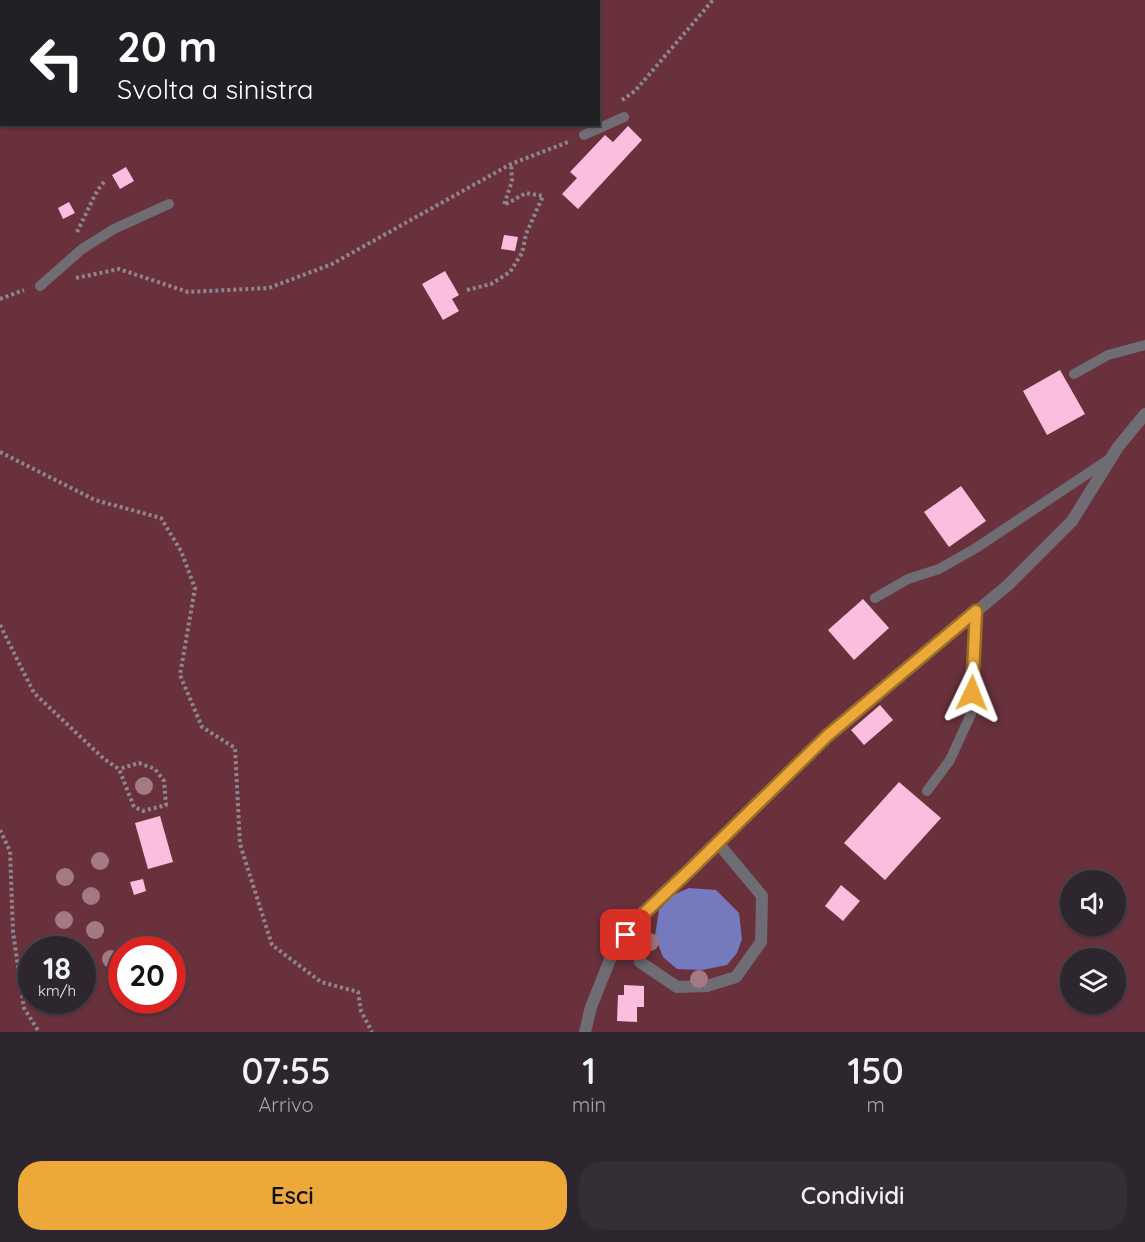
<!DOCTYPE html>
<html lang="it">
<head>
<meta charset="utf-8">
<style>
	:root { --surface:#2e262e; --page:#362e36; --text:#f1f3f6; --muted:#a7a5aa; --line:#49434a; --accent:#eca93a }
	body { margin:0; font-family:Quicksand,sans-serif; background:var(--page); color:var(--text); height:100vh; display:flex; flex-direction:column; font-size:22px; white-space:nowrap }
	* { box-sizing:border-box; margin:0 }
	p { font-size:20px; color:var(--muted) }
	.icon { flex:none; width:33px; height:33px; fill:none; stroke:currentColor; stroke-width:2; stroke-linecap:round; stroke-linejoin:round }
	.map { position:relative; height:1032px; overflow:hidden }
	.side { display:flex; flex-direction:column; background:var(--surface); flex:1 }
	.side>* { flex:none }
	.top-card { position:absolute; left:0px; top:0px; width:600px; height:126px; box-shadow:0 2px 4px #0004,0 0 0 2px var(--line); background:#202124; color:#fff; overflow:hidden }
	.controls { position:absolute; left:1060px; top:870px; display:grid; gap:12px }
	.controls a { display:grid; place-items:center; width:66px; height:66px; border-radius:50%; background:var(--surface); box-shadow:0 2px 4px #0004,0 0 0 2px var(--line); font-size:30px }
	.speed { position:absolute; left:18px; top:936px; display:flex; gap:12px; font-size:30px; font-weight:700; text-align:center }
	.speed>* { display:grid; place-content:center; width:78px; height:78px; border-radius:50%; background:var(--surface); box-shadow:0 2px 4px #0004,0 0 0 2px var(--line); line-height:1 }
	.speed small { font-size:15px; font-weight:400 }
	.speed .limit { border:9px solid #d22; background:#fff; color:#111 }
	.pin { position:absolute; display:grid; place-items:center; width:51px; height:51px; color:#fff; margin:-26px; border-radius:12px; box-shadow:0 3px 9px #0006 }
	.me { position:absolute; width:66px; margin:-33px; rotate:2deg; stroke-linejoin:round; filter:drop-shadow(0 0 4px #0008) }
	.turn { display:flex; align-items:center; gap:21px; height:126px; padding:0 18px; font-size:27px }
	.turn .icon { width:78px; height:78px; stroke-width:2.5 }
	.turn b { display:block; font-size:42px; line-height:51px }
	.eta { display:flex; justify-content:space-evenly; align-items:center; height:102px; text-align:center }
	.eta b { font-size:36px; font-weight:600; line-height:42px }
	.primary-button { display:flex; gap:12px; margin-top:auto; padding:12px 18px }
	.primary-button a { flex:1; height:69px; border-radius:24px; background:var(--accent); color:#111; font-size:24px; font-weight:600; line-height:69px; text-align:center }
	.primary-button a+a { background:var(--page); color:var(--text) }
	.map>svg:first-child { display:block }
	.green { fill:#69313c; fill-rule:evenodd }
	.water { fill:#757abe }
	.building { fill:#fcbede }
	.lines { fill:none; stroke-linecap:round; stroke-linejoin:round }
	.path { stroke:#8e858e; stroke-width:4; stroke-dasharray:3 3; stroke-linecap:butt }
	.lane { stroke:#6f6d73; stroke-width:10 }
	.street { stroke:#6f6d73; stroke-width:12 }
	.tree { fill:#a37984 }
	.route-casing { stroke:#996e26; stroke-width:15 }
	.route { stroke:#eca93a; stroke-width:10 }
</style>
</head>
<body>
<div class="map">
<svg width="1145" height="1032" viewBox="0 0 1145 1032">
	<rect width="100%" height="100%" fill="#3e333e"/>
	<!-- green -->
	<path class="green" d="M0,0H1145V1032H0ZM2,2H598V124H2ZM1071,880H1116V926H1071ZM32,950H82V1000H32ZM122,950H172V1000H122ZM1071,958H1116V1004H1071Z"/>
	<!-- water -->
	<path class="water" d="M689,888L716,890L739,913L742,939L737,953L727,965L702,970L677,969L663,957L655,936L659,910L673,895Z"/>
	<!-- building -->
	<path class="building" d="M628,126L642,140L578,209L562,194L577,178L570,172L605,135L613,142Z
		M126,167L134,181L120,189L112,175Z
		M69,202L75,213L63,219L58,208Z
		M504,235L518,237L515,251L501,249Z
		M445,271L459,295L452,299L459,311L443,320L422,284Z
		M1060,370L1085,414L1047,435L1023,391Z
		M961,486L986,521L949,547L924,512Z
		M863,599L889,628L854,660L828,630Z
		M880,705L893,720L864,745L851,730Z
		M899,782L941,818L885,880L844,843Z
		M160,816L173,862L148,869L135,823Z
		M143,879L146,891L134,895L130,882Z
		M841,885L860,901L843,921L825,906Z
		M624,985L644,986V1007H637V1022L617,1021L618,995H624Z"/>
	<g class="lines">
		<!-- path -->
		<path class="path" d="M622,100L635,91L713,0
			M77,232L97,191L104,182
			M76,278L119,269L188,292L269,288L332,264L511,164L568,142
			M467,290L491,284L510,272L522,253L526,234L543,196L526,193L504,205L512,181L511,164
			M0,299L24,290
			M0,452L95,500L161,518L181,551L195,588L180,675L202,727L235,748L240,844L272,945L321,982L358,992L361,1011L372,1032
			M0,625L34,693L104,759L119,769L134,807L143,811L166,805L164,781L155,769L139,763L119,769
			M0,830L10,851L13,932L24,1008L39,1032"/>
		<!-- lane -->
		<path class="lane" d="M584,135L624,117
			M40,286L82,249L114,229L169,204
			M1074,374L1108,355L1145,345
			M875,598L908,579L939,569L976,548L1111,458
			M927,791L950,760L971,714L976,611"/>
		<!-- street -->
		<path class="street" d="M718,843L762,896L761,942L736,977L707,986L677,987L640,962L639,918L691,869L827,736L1008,585L1072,521L1118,447L1145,414
			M585,1032L591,1007L613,952L639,918"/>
	</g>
	<!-- trees -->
	<g class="tree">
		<circle cx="144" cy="786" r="9"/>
		<circle cx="100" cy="861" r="9"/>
		<circle cx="65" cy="877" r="9"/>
		<circle cx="91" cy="896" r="9"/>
		<circle cx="64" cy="920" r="9"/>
		<circle cx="95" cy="930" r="9"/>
		<circle cx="650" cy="942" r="9"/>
		<circle cx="111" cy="959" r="9"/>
		<circle cx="699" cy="979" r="9"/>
	</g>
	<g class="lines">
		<defs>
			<path id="route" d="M626,935L639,918L691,869L827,736L976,611L972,693"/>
		</defs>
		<!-- route casing -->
		<use href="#route" class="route-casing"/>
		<!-- route -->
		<use href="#route" class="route"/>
	</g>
</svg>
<div class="controls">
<a><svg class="icon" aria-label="sound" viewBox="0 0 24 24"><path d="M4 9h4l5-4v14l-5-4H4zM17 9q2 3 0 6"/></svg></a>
<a><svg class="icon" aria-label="layers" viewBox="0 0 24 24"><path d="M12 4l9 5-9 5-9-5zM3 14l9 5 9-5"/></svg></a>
</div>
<div class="speed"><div>18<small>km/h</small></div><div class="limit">20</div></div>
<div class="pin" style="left:626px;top:935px;background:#d93025"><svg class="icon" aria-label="arrive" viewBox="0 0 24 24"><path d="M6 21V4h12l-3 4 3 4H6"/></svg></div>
<svg class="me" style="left:972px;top:693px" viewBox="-20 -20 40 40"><path d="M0-17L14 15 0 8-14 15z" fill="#eca93a" stroke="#fff" stroke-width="4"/></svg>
<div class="top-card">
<div class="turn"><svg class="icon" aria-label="left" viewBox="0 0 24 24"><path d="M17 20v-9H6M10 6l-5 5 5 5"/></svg><div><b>20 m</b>Svolta a sinistra</div></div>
</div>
</div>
<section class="side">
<div class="eta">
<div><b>07:55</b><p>Arrivo</p></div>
<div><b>1</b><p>min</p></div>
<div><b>150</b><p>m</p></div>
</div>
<div class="primary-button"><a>Esci</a><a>Condividi</a></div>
</section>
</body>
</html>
